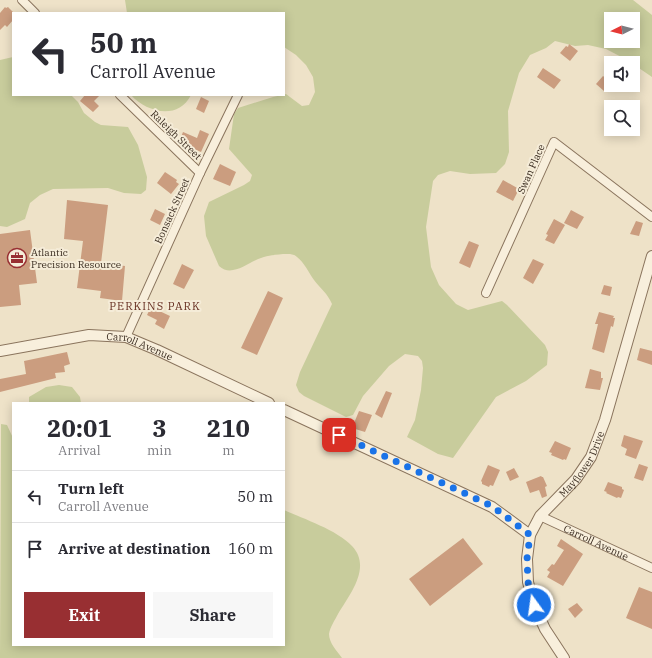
<!DOCTYPE html>
<html lang="en">
<head>
<meta charset="utf-8">
<style>
	:root { --surface:#fff; --page:#f7f7f7; --text:#2b2b33; --muted:#7c7c81; --line:#e1e1e2; --accent:#982f32 }
	body { margin:0; font-family:"IBM Plex Serif",serif; background:var(--page); color:var(--text); height:100vh; display:flex; flex-direction:column; font-size:15px; white-space:nowrap }
	* { box-sizing:border-box; margin:0 }
	p { font-size:13px; color:var(--muted) }
	.icon { flex:none; width:22px; height:22px; fill:none; stroke:currentColor; stroke-width:2; stroke-linecap:round; stroke-linejoin:round }
	.map { position:relative; flex:1; overflow:hidden }
	.panel { position:absolute; left:12px; top:402px; width:273px; height:244px; display:flex; flex-direction:column; background:var(--surface); border-radius:0px; box-shadow:0 2px 10px #0003 }
	.panel>* { flex:none }
	.guide { position:absolute; left:12px; top:12px; width:273px; height:84px; border-radius:0px; box-shadow:0 2px 10px #0003; background:#fff; color:var(--text); overflow:hidden }
	.needle { width:26px; rotate:264deg }
	.controls { position:absolute; left:604px; top:12px; display:grid; gap:8px }
	.controls a { display:grid; place-items:center; width:36px; height:36px; border-radius:0px; background:var(--surface); box-shadow:0 2px 10px #0003; font-size:20px }
	.pin { position:absolute; display:grid; place-items:center; width:34px; height:34px; color:#fff; margin:-17px; border-radius:8px; box-shadow:0 2px 6px #0006 }
	.me { position:absolute; width:44px; margin:-22px; rotate:346deg; stroke-linejoin:round; filter:drop-shadow(0 0 3px #0008) }
	.turn { display:flex; align-items:center; gap:14px; height:84px; padding:0 12px; font-size:18px }
	.turn .icon { width:52px; height:52px; stroke-width:2.5 }
	.turn b { display:block; font-size:28px; line-height:34px }
	.eta { display:flex; justify-content:space-evenly; align-items:center; height:68px; text-align:center }
	.eta b { font-size:24px; font-weight:700; line-height:28px }
	.primary-button { display:flex; gap:8px; margin-top:auto; padding:8px 12px }
	.primary-button a { flex:1; height:46px; border-radius:0px; background:var(--accent); color:#fff; font-size:16px; font-weight:700; line-height:46px; text-align:center }
	.primary-button a+a { background:var(--page); color:var(--text) }
	ul { padding:0; list-style:none }
	li { display:flex; align-items:center; gap:12px; height:52px; padding:0 12px; border-top:1px solid var(--line) }
	li div { flex:1 }
	li b { display:block; font-size:15px }
	li em { font-style:normal }
	.map>svg:first-child { display:block }
	.green { fill:#c8cc9c; fill-rule:evenodd }
	.building { fill:#cb9d7f }
	.lines { fill:none; stroke-linecap:round; stroke-linejoin:round }
	.minor-casing { stroke:#8a745d; stroke-width:10 }
	.tertiary-casing { stroke:#8a745d; stroke-width:12 }
	.minor { stroke:#f8efdc; stroke-width:8 }
	.tertiary { stroke:#f8efdc; stroke-width:10 }
	.route { stroke:#1a73e8; stroke-width:7; stroke-dasharray:0 12.6 }
	.labels { text-anchor:middle; dominant-baseline:central; stroke-width:4; stroke-linejoin:round; paint-order:stroke }
	.street-label { font-size:10px; fill:#3b2d21; stroke:#f5ecd8 }
	.poi-label { font-size:10px; fill:#3b2d21; stroke:#f5ecd8; text-anchor:start }
	.neighbourhood-label { font-size:11px; letter-spacing:1px; fill:#662e21; stroke:#f5ecd8 }
</style>
</head>
<body>
<div class="map">
<svg width="652" height="658" viewBox="0 0 652 658">
	<rect width="100%" height="100%" fill="#eee2c8"/>
	<!-- green -->
	<path class="green" d="M125,0H633L652,15V77L633,64V63L606,49L588,45L575,46L555,41L546,48L530,55L519,73L508,111L509,152L505,164L496,173L470,174L450,171L438,175L433,181L426,227L431,267L439,285L456,304L468,310L502,301L507,305L545,345L548,352L547,365L526,381L496,397L453,458L438,454L407,437L415,420L421,390L423,368L422,361L418,356L405,354L389,366L363,396L353,415L346,417L304,396L299,392L296,385L300,372L332,304C328,294 320,288 314,280C309,273 304,262 297,257C293,253 288,254 283,254C275,255 269,255 261,258C248,262 232,278 219,266L206,236L204,216L209,202L244,185L250,181L252,175L229,149L234,114L238,108L273,97L286,94L302,106L309,105L315,92L313,77L306,65L296,55L284,47V13H127ZM611,19H633V41H611Z
		M13,57V95H71L78,102L84,113L95,122L101,125L128,127L138,145L147,177L146,190L141,194L124,193L108,188L53,189L40,195L30,203L25,219L7,227L0,226V60Z
		M131,95H191C178,121 146,112 131,95Z
		M59,385L72,387L80,397L81,403H29V397L46,387Z
		M1,424L7,425L13,438V645H284V510C304,519 337,530 352,546C372,567 350,594 338,614C335,620 330,627 329,634C329,643 337,651 342,658H0Z"/>
	<!-- building -->
	<path class="building" d="M5,7L6,8L8,7L13,12V20L7,27L5,25L0,30V13Z
		M569,44L578,51L570,61L560,53L566,46L568,47Z
		M543,68L561,80L554,89L537,77Z
		M603,76L611,82L604,91L596,84Z
		M85,95H100L94,101L99,106L93,112L80,101Z
		M201,97L209,101L204,113L196,109Z
		M200,130L209,134L201,152L179,142L183,132L197,138Z
		M220,164L236,172L230,186L213,179Z
		M165,172L177,180L176,182L179,184L171,194L157,183Z
		M503,180L519,189L513,201L496,192Z
		M67,200L108,205L101,263L125,266L122,301L100,298L101,291L77,288L83,241L64,239Z
		M155,209L165,214L160,225L150,220Z
		M571,210L584,217L577,229L564,223Z
		M554,219L565,225L554,244L545,240L548,235L546,234Z
		M636,221L643,223L639,236L630,234Z
		M30,230L37,283L19,285L21,305L0,307V234Z
		M469,241L479,245L470,268L459,263Z
		M533,259L544,264L533,284L523,278Z
		M182,264L194,270L184,289L173,284Z
		M604,285L612,287L610,296L601,294Z
		M268,291L283,298L257,355L241,348Z
		M151,307L170,316L164,329L155,324L157,320L147,315Z
		M599,312L614,316L613,318H615L613,327L611,326L604,353L592,349L598,324H595Z
		M640,348L652,351V365L637,360Z
		M67,352L70,364L64,366L65,372L55,373L56,378L0,392V379L26,374L24,361Z
		M590,369L601,372V378H603L600,390L585,388Z
		M386,391L392,393L382,418L375,414Z
		M359,411L372,415L365,432L352,428Z
		M624,435L643,441L636,459L625,455L627,449L621,446Z
		M555,441L571,448L566,460L564,459L563,460L551,455L552,453L549,452Z
		M639,464L648,467L643,481L634,478Z
		M488,465L500,470L493,486L490,485L489,487L482,484V482L481,481Z
		M514,468L519,477L510,481L506,472Z
		M541,476L542,477H543L547,486L545,487L547,496L542,498L539,490L530,493L526,482Z
		M608,482L622,487V489L624,490L621,498L618,497L617,498L606,493L607,492L604,491Z
		M463,538L483,564L430,606L409,579Z
		M561,539L583,554L563,586L547,577L550,572L547,570L552,564L554,565L564,550L557,546Z
		M639,587L652,592V629L626,618Z
		M577,603L583,610L575,618L568,609Z"/>
	<g class="lines">
		<defs>
			<g id="minor">
				<path d="M22,0L35,13"/>
				<path d="M120,95L200,173"/>
				<path d="M486,293L554,142L652,217"/>
				<path d="M126,337L200,173L238,95"/>
				<path id="s1" d="M540,516L652,568"/>
			</g>
			<g id="tertiary">
				<path id="s2" d="M0,351L89,335L126,337L157,350L269,403"/>
				<path d="M284,410L492,507L530,535"/>
				<path id="s3" d="M564,658L545,629L534,605L528,582L527,559L530,535L540,516L576,479L591,457L605,420L652,256"/>
			</g>
		</defs>
		<!-- minor casing -->
		<use href="#minor" class="minor-casing"/>
		<!-- tertiary casing -->
		<use href="#tertiary" class="tertiary-casing"/>
		<!-- minor -->
		<use href="#minor" class="minor"/>
		<!-- tertiary -->
		<use href="#tertiary" class="tertiary"/>
	</g>
	<g class="lines">
		<!-- route -->
		<path class="route" d="M339,435L492,506L530,535L527,559L528,582L534,605"/>
	</g>
	<!-- icons -->
	<defs>
		<symbol id="office-ring" viewBox="-11 -11 22 22"><circle r="9.5" fill="#f5ecd8" stroke="#982f32" stroke-width="1.5"/><path d="M-6-3h4V-5.5h4V-3h4V5H-6ZM-1-4.5V-3h2v-1.5ZM-6 0V1H6V0Z" fill="#982f32"/></symbol>
	</defs>
	<g fill-rule="evenodd">
		<use href="#office-ring" x="6" y="247" width="22" height="22"/>
	</g>
	<g class="labels">
		<!-- street labels -->
		<g class="street-label">
			<text transform="translate(176 135) rotate(44)">Raleigh Street</text>
			<text transform="translate(531 169) rotate(-66)">Swan Place</text>
			<text transform="translate(172 211) rotate(-66)">Bonsack Street</text>
			<text stroke="none"><textPath href="#s2" startOffset="143">Carroll Avenue</textPath></text>
			<text stroke="none"><textPath href="#s3" startOffset="221">Mayflower Drive</textPath></text>
			<text stroke="none"><textPath href="#s1" startOffset="62">Carroll Avenue</textPath></text>
		</g>
		<!-- poi labels -->
		<g class="poi-label">
			<text x="31" y="252">Atlantic<tspan x="31" dy="12">Precision Resource</tspan></text>
		</g>
		<!-- neighbourhood labels -->
		<g class="neighbourhood-label">
			<text x="155" y="306">PERKINS PARK</text>
		</g>
	</g>
</svg>
<div class="controls">
<a><svg class="needle" viewBox="-14 -14 28 28"><path d="M0-13l5 13h-10z" fill="#e53935"/><path d="M0 13l5-13h-10z" fill="#7c7c81"/></svg></a>
<a><svg class="icon" aria-label="sound" viewBox="0 0 24 24"><path d="M4 9h4l5-4v14l-5-4H4zM17 9q2 3 0 6"/></svg></a>
<a><svg class="icon" aria-label="search" viewBox="0 0 24 24"><circle cx="10" cy="10" r="6"/><path d="M15 15l6 6"/></svg></a>
</div>
<div class="pin" style="left:339px;top:435px;background:#d93025"><svg class="icon" aria-label="arrive" viewBox="0 0 24 24"><path d="M6 21V4h12l-3 4 3 4H6"/></svg></div>
<svg class="me" style="left:534px;top:605px" viewBox="-20 -20 40 40"><circle r="17" fill="#1a73e8" stroke="#fff" stroke-width="3"/><path d="M0-11L8 9 0 5-8 9z" fill="#fff"/></svg>
<div class="guide">
<div class="turn"><svg class="icon" aria-label="left" viewBox="0 0 24 24"><path d="M17 20v-9H6M10 6l-5 5 5 5"/></svg><div><b>50 m</b>Carroll Avenue</div></div>
</div>
<section class="panel">
<div class="eta">
<div><b>20:01</b><p>Arrival</p></div>
<div><b>3</b><p>min</p></div>
<div><b>210</b><p>m</p></div>
</div>
<ul>
<li><svg class="icon" aria-label="left" viewBox="0 0 24 24"><path d="M17 20v-9H6M10 6l-5 5 5 5"/></svg><div><b>Turn left</b><p>Carroll Avenue</p></div><em>50 m</em></li>
<li><svg class="icon" aria-label="arrive" viewBox="0 0 24 24"><path d="M6 21V4h12l-3 4 3 4H6"/></svg><div><b>Arrive at destination</b></div><em>160 m</em></li>
</ul>
<div class="primary-button"><a>Exit</a><a>Share</a></div>
</section>
</div>
</body>
</html>
